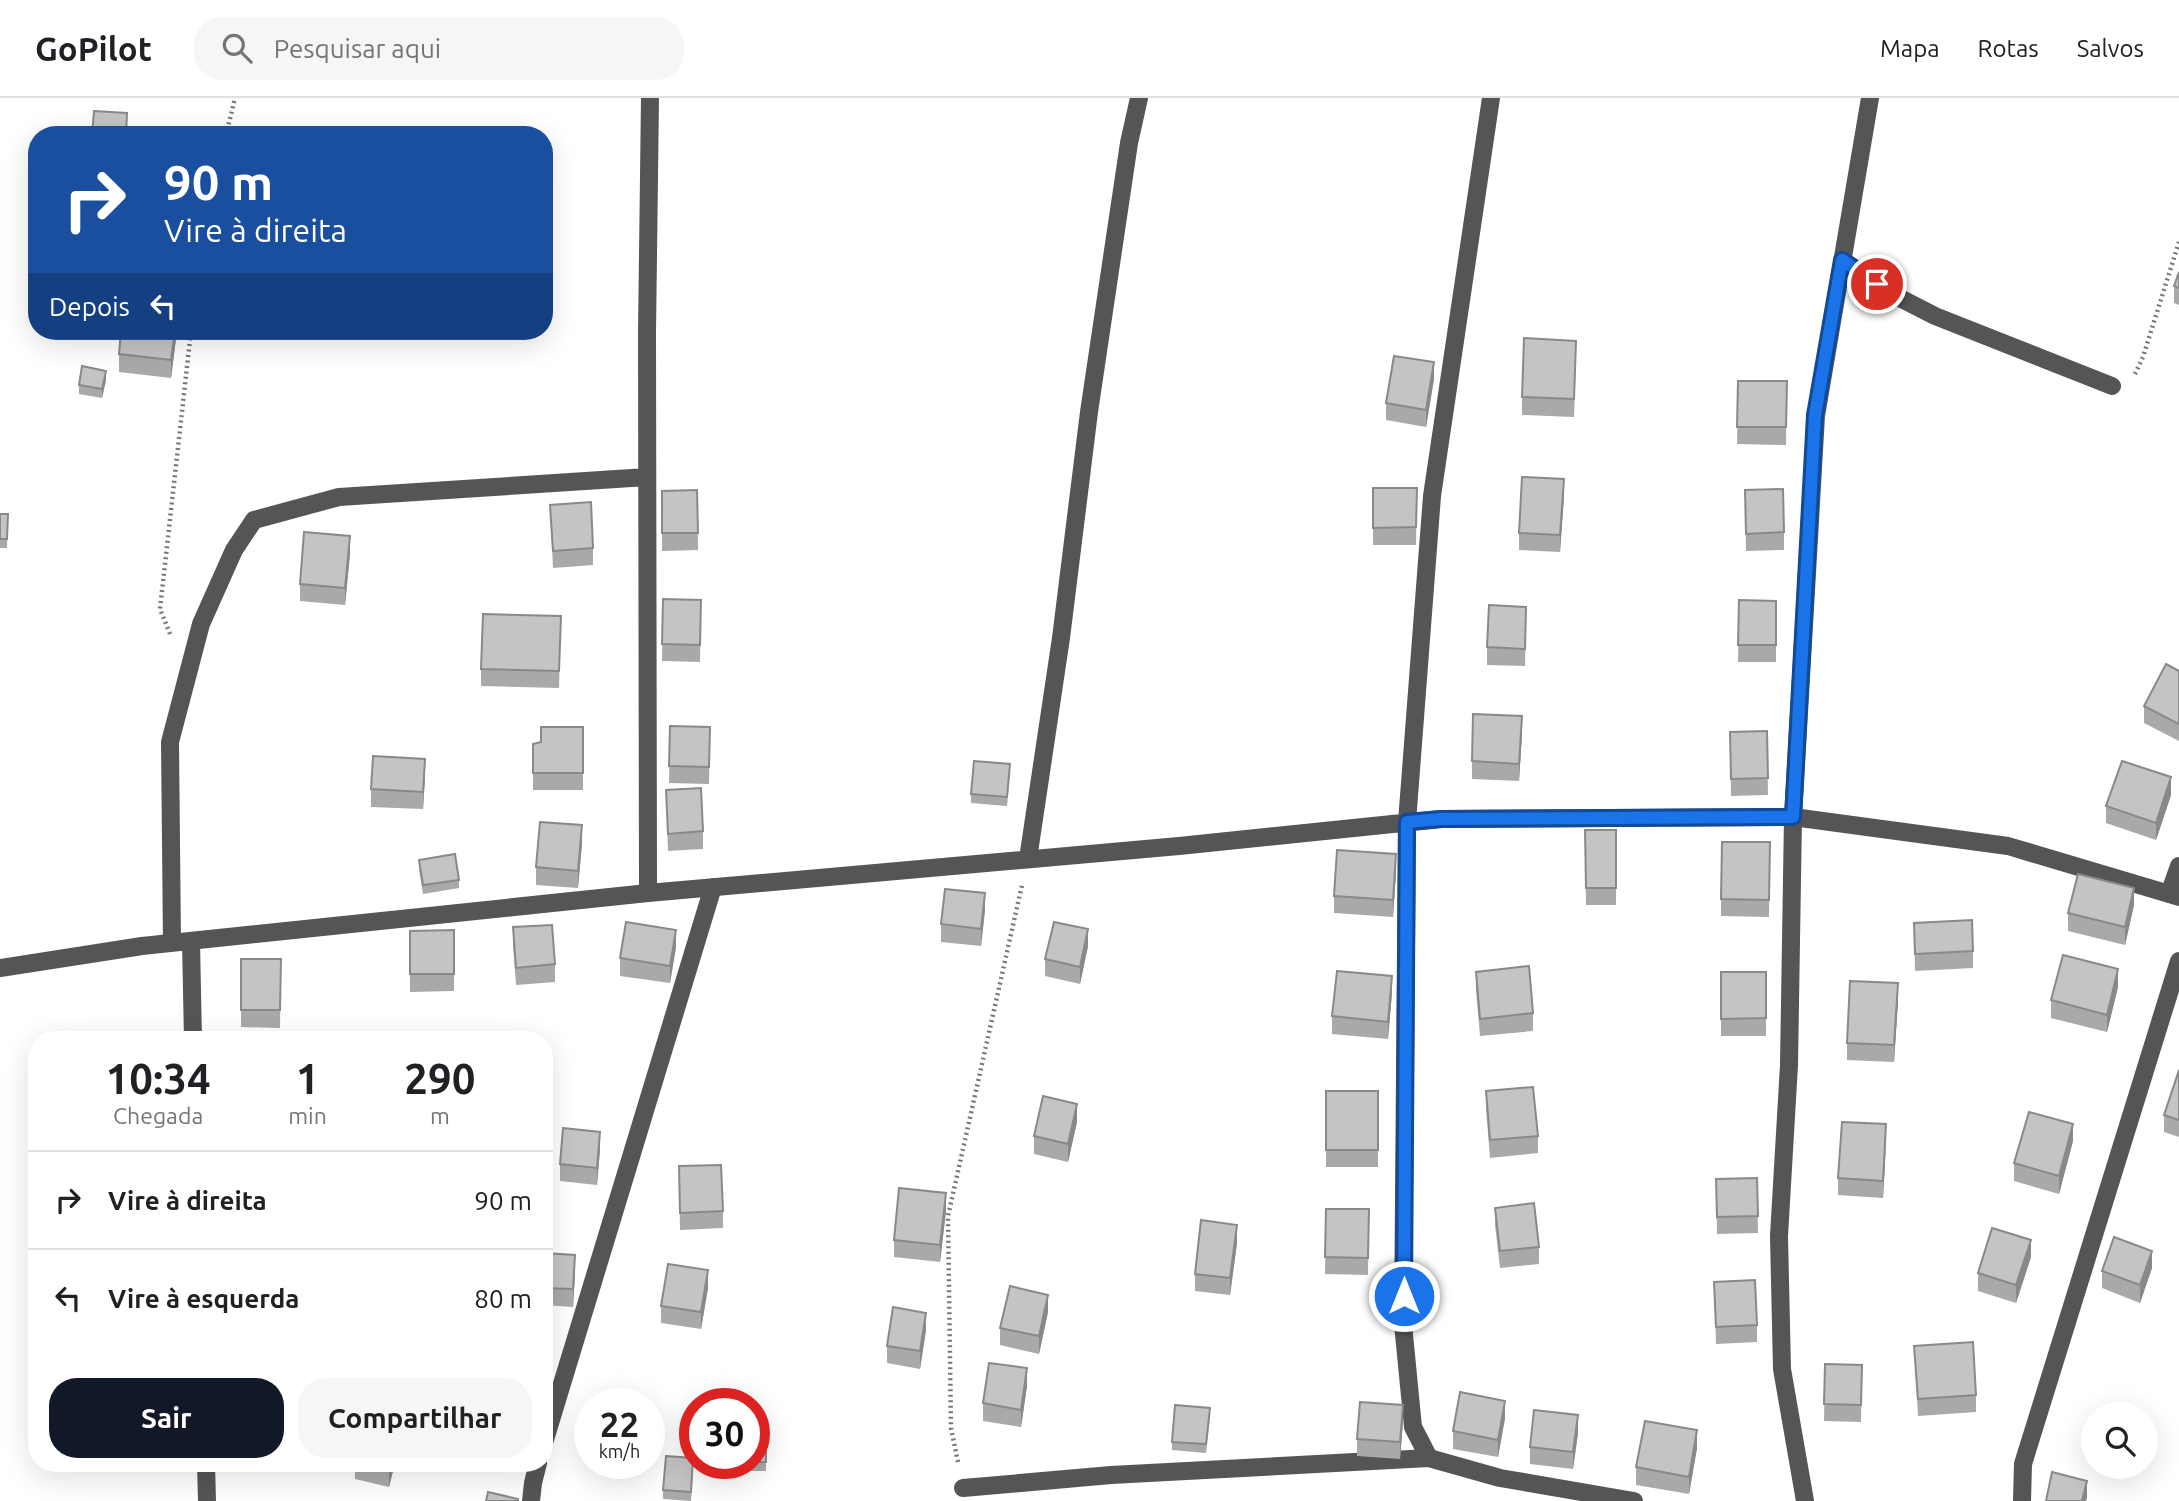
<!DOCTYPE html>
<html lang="pt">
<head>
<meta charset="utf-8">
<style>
	:root { --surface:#fff; --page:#f6f6f6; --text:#202124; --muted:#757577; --line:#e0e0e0; --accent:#111827 }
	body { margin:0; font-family:Ubuntu,sans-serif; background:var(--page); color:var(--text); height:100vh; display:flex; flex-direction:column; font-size:26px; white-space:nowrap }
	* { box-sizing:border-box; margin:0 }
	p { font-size:23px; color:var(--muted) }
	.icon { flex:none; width:38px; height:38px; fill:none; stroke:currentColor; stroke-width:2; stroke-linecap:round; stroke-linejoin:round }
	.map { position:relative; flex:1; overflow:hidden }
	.sheet { position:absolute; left:28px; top:933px; width:525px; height:441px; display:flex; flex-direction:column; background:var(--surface); border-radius:28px; box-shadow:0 7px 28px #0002 }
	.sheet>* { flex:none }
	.guide { position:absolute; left:28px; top:28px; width:525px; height:214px; border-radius:28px; box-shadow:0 7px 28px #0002; background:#1a4fa0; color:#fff; overflow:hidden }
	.fabs { position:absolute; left:2081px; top:1304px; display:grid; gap:14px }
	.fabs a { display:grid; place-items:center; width:77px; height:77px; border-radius:50%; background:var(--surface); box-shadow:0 7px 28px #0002; font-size:35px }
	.speed { position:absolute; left:574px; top:1290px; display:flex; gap:14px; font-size:35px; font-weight:700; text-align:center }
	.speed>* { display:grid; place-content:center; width:91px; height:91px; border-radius:50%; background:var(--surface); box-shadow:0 7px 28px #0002; line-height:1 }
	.speed small { font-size:18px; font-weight:400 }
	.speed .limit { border:10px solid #d22; background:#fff; color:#111 }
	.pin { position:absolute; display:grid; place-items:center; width:60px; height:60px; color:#fff; margin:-30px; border:4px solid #fff; border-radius:50%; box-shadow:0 2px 7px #0007 }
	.me { position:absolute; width:77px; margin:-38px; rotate:0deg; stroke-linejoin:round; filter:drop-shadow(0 0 5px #0008) }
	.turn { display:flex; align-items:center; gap:24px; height:147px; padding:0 21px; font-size:32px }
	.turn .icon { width:91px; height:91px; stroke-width:2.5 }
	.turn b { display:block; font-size:49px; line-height:60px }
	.then { display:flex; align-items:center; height:66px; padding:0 21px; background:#0003; gap:14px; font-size:26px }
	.eta { display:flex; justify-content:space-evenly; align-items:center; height:119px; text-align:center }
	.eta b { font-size:42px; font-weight:700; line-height:49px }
	.button { display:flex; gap:14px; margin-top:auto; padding:14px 21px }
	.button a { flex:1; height:80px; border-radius:28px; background:var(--accent); color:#fff; font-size:28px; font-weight:700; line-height:80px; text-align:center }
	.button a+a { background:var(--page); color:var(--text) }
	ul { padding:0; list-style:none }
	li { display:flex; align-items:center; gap:21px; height:98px; padding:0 21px; border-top:2px solid var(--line) }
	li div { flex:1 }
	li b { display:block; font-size:26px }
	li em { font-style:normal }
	header { display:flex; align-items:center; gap:42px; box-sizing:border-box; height:98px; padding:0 35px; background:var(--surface); border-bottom:2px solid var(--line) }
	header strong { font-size:33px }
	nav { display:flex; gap:38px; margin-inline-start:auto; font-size:24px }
	.search { width:490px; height:63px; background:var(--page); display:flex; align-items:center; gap:18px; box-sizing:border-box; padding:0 24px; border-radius:28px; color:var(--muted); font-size:26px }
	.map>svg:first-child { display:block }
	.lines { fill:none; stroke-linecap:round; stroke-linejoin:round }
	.path { stroke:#777; stroke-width:4.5; stroke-dasharray:2 3.5; stroke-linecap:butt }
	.minor { stroke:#555; stroke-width:18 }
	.wall { fill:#a9a9a9 }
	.shaded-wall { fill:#898989 }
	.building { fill:#c4c4c4; stroke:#898989; stroke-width:2 }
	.route-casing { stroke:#114b97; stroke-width:18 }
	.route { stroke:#1a73e8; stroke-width:12 }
</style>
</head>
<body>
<header>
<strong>GoPilot</strong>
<div class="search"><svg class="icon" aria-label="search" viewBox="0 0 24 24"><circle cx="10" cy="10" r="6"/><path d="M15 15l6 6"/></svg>Pesquisar aqui</div>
<nav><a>Mapa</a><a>Rotas</a><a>Salvos</a></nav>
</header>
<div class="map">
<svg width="2179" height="1403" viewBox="0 0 2179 1403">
	<rect width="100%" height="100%" fill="#fff"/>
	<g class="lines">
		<!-- path -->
		<path class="path" d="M226,37L235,0
			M2135,276L2143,259L2179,144
			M170,536L160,511L191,233
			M958,1364L951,1330L948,1118L1022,787"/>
		<!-- minor -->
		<path class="minor" d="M1491,0L1432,398L1407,724L1403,1226L1413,1329L1429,1360L1500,1380L1634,1403
			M1842,162L1894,197L1935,218L2112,288
			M1028,761L1061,540L1089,314L1129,45L1139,0
			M648,795L647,235L650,0
			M2169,796L2179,768
			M191,843L193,942
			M172,845L170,644L201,526L234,452L254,422L339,399L647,379
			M0,870L142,848L648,795L1179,748L1441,721L1793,719L2008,748L2179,799
			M544,1345L713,789
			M206,1365L207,1403
			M963,1390L1111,1377L1429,1360
			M531,1403L533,1385L538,1365
			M1805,1403L1782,1271L1779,1138L1789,967L1793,719L1816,318L1870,0
			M2022,1403L2023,1366L2179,863"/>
	</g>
	<!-- wall -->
	<path class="wall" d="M2179,174V207L2174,205V188Z
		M177,233L171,280L119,274V256Z
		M1576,260L1574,319L1522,317V299Z
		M1434,281L1426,329L1386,322V305Z
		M106,282L102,300L79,296V287Z
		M1738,283H1787L1786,347L1737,346Z
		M1373,390H1417L1416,447H1373Z
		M697,392L698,452L662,453V393Z
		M1745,392L1784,434V452L1746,453Z
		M1564,398L1560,454L1519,452V435Z
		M550,407L593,450V467L553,470Z
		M0,416H8L7,450H0Z
		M350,456L345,507L300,503V486Z
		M663,501L701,502L700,564L662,563Z
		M1739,502L1776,503V564H1738Z
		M561,518L559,590L481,588V571Z
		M1526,526L1525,568L1487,567V549Z
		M2179,573V643L2144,625V608Z
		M670,628L710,629L709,686L669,685Z
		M583,629V692H533V646Z
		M1767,633L1768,697L1731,698L1730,634Z
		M1522,635L1519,683L1472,681V663Z
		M1010,675L1007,708L971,705V696Z
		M425,678L423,711L371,709V691Z
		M666,692L703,733V751L668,753Z
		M2171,697L2156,742L2106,725V708Z
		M1585,732H1616V807H1586Z
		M1770,744L1769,819L1721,818V801Z
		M582,745L578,790L536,787V769Z
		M419,762L459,782V790L423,796L419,771Z
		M1396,773L1393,819L1334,815V798Z
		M2134,807L2125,847L2068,833V815Z
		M985,812L981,848L941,844V826Z
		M1914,825L1973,853V870L1915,873Z
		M513,829L555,866V884L516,887L513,847Z
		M454,832V893L410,894V833Z
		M1088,848L1080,886L1045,878V861Z
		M676,849L670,885L620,878V860Z
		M241,861H281L280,930L241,929Z
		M1476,874L1533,915V933L1480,938L1476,891Z
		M1721,874H1766V938H1721Z
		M2118,889L2107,934L2051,920V902Z
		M1392,895L1388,941L1332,936V918Z
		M1898,903L1894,964L1847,962V945Z
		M2179,972V1039L2164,1034V1017Z
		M1326,993H1378V1069H1326Z
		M1486,993L1538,1038V1055L1490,1060L1486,1010Z
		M1077,1024L1068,1064L1034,1056V1038Z
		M1886,1043L1883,1100L1838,1097V1080Z
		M2073,1043L2059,1096L2014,1083V1065Z
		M600,1051L597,1087L560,1083V1066Z
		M679,1068L723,1113V1130L680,1132Z
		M1757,1080L1758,1135L1717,1136L1716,1081Z
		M1495,1110L1539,1149V1166L1500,1170L1495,1127Z
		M1326,1111H1369L1368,1177L1325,1176Z
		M946,1113L940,1164L894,1159V1142Z
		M1237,1145L1230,1197L1195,1193V1176Z
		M544,1155L575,1175L573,1209L544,1207Z
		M2031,1159L2016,1205L1978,1193V1175Z
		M2152,1170L2140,1205L2102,1190V1173Z
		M1714,1184L1757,1227V1244L1716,1246Z
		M708,1190L701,1231L661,1225V1208Z
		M1048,1214L1039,1256L1000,1247V1230Z
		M926,1232L920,1271L887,1265V1248Z
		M1914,1248L1976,1297V1314L1918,1318Z
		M1825,1266L1862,1267L1861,1324L1824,1323Z
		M1027,1288L1021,1329L983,1323V1305Z
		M1210,1319L1206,1355L1172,1352V1344Z
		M1505,1320L1498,1359L1453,1351V1333Z
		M1403,1324L1400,1361L1357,1358V1341Z
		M754,1334H766V1373H734V1365H754Z
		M1578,1335L1573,1371L1530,1366V1349Z
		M1697,1350L1689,1396L1636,1387V1369Z
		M355,1365H395L389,1389L355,1381Z
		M693,1369L691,1403L663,1401V1392Z"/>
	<!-- shaded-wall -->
	<path class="shaded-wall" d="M175,233H177L171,280V262Z
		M1434,264V281L1426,329V312Z
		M106,273V282L102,300V291Z
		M1564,381V398L1560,454V437Z
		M350,438V456L345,507V490Z
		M1522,618V635L1519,683V666Z
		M425,661V678L423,711V694Z
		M2171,679V697L2156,742V725Z
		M582,727V745L578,790V773Z
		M1396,756V773L1393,819V802Z
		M2134,790V807L2125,847V829Z
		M985,795V812L981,848V831Z
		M1088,831V848L1080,886V869Z
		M676,832V849L670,885V868Z
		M2118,871V889L2107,934V917Z
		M1392,878V895L1388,941V924Z
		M1898,885V903L1894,964V947Z
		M1077,1006V1024L1068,1064V1046Z
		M1886,1026V1043L1883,1100V1083Z
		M2073,1026V1043L2059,1096V1078Z
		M600,1034V1051L597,1087V1070Z
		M946,1095V1113L940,1164V1147Z
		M1237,1127V1145L1230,1197V1180Z
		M2031,1142V1159L2016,1205V1187Z
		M2152,1153V1170L2140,1205V1187Z
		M575,1157V1175L573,1209V1191Z
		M708,1172V1190L701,1231V1214Z
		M1048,1197V1214L1039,1256V1238Z
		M926,1215V1232L920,1271V1253Z
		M1027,1270V1288L1021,1329V1312Z
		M547,1272V1290L544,1299V1282Z
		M1505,1303V1320L1498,1359V1342Z
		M1403,1307V1324L1400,1361V1344Z
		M1578,1317V1335L1573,1371V1354Z
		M1697,1332V1350L1689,1396V1379Z
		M391,1365H395L389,1389V1371Z
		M2087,1383V1400L2086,1403H2082Z"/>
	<!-- building -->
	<path class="building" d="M94,13L127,15L126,37H92Z
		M2179,174V190L2174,188Z
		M121,233H175L171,262L119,256Z
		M1524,240L1576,243L1574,301L1522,299Z
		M1394,258L1434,264L1426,312L1386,305Z
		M82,268L106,273L102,291L79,287Z
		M1738,283H1787L1786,329H1737Z
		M1522,379L1564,381L1560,437L1519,435Z
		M1373,390H1417L1416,429L1373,430Z
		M1783,391L1784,434L1746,436L1745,392Z
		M697,392L698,435H662V393Z
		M591,404L593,450L553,453L550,407Z
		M0,416H8L7,441H0Z
		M304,434L350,438L345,490L300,486Z
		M663,501L701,502L700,547L662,546Z
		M1739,502L1776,503V547H1738Z
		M1489,507L1526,509L1525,551L1487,549Z
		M483,516L561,518L559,573L481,571Z
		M2166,566L2179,573V626L2144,608Z
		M1473,616L1522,618L1519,666L1472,663Z
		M670,628L710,629L709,669L669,668Z
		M541,629H583V675H533V646L541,644Z
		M1767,633L1768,680L1731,681L1730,634Z
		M373,658L425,661L423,694L371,691Z
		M974,663L1010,666L1007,699L971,696Z
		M2122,663L2171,679L2156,725L2106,708Z
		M701,690L703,733L668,736L666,692Z
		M540,724L582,727L578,773L536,769Z
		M1585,732H1616V790H1586Z
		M1722,744H1770L1769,802L1721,801Z
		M1337,752L1396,756L1393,802L1334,798Z
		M455,756L459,782L423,787L419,762Z
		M2078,776L2134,790L2125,829L2068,815Z
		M945,791L985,795L981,831L941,826Z
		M1972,822L1973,853L1915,856L1914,825Z
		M626,824L676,832L670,868L620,860Z
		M1054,824L1088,831L1080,869L1045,861Z
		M552,827L555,866L516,870L513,829Z
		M454,832V876H410V833Z
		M2063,857L2118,871L2107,917L2051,902Z
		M241,861H281L280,912H241Z
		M1529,868L1533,915L1480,921L1476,874Z
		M1337,873L1392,878L1388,924L1332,918Z
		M1721,874H1766V920L1721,921Z
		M1850,883L1898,885L1894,947L1847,945Z
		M2179,972V1022L2164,1017Z
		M1533,989L1538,1038L1490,1042L1486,993Z
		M1326,993H1378V1052H1326Z
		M1043,998L1077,1006L1068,1046L1034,1038Z
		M2029,1014L2073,1026L2059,1078L2014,1065Z
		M1842,1024L1886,1026L1883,1083L1838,1080Z
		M563,1030L600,1034L597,1070L560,1066Z
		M721,1067L723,1113L680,1115L679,1068Z
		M1757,1080L1758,1118L1717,1119L1716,1081Z
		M899,1090L946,1095L940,1147L894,1142Z
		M1534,1105L1539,1149L1500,1153L1495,1110Z
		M1326,1111H1369L1368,1160L1325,1159Z
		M1201,1122L1237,1127L1230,1180L1195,1176Z
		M1992,1130L2031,1142L2016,1187L1978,1175Z
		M2114,1139L2152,1153L2140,1187L2102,1173Z
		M544,1155L575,1157L573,1191L544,1190Z
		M668,1166L708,1172L701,1214L661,1208Z
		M1755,1182L1757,1227L1716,1229L1714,1184Z
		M1010,1188L1048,1197L1039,1238L1000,1230Z
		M893,1209L926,1215L920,1253L887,1248Z
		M1973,1244L1976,1297L1918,1301L1914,1248Z
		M989,1265L1027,1270L1021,1312L983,1305Z
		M1825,1266L1862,1267L1861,1307L1824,1306Z
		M1460,1294L1505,1303L1498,1342L1453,1333Z
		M1360,1304L1403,1307L1400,1344L1357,1341Z
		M1175,1307L1210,1310L1206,1346L1172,1344Z
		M1534,1312L1578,1317L1573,1354L1530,1349Z
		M1645,1323L1697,1332L1689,1379L1636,1369Z
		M754,1334H766V1364H754Z
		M666,1358L693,1360L691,1394L663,1392Z
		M360,1365H391L389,1371Z
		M2052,1374L2087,1383L2082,1403H2046Z
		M488,1394L518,1401V1403H486Z"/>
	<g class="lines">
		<defs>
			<path id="route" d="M1404,1198L1407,724L1441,721L1793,719L1815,317L1842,162L1877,186"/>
		</defs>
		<!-- route casing -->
		<use href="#route" class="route-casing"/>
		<!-- route -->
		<use href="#route" class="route"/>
	</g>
</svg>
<div class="fabs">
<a><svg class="icon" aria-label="search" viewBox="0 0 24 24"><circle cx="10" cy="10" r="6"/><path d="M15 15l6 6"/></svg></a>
</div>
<div class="speed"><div>22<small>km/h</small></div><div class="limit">30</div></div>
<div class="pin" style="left:1877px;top:186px;background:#d93025"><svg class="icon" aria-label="arrive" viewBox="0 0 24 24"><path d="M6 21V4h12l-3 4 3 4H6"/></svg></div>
<svg class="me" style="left:1404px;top:1198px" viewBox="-20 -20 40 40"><circle r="17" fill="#1a73e8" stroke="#fff" stroke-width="3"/><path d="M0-11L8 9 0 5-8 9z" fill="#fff"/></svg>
<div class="guide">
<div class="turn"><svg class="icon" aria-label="right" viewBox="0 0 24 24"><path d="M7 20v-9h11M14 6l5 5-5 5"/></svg><div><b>90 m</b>Vire à direita</div></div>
<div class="then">Depois<svg class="icon" aria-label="left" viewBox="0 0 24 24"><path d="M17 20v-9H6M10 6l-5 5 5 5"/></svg></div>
</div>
<section class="sheet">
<div class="eta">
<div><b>10:34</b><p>Chegada</p></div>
<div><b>1</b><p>min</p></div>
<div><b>290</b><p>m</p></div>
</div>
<ul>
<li><svg class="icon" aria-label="right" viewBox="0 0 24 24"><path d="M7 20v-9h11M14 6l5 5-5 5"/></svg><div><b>Vire à direita</b></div><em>90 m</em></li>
<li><svg class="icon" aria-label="left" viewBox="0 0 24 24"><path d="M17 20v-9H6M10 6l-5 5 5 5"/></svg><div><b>Vire à esquerda</b></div><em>80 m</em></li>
</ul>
<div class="button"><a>Sair</a><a>Compartilhar</a></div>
</section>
</div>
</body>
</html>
